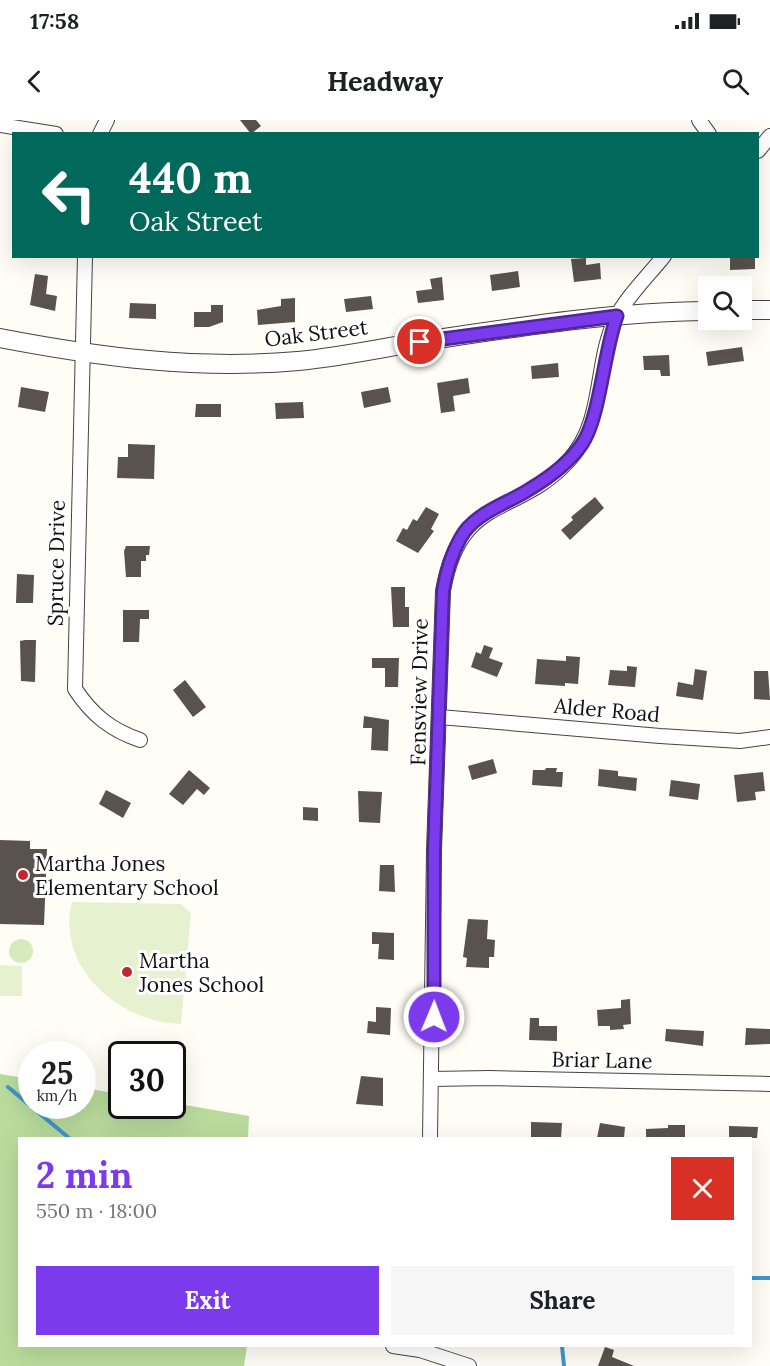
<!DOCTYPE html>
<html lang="en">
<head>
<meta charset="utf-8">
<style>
	:root { --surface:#fff; --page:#f6f6f6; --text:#202124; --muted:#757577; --accent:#7c3aed }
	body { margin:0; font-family:Lora,serif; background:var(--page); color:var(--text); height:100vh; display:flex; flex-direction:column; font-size:22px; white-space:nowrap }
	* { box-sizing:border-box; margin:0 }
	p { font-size:20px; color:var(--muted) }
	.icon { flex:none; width:33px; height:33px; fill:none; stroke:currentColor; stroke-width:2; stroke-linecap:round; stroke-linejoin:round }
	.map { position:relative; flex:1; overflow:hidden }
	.details { position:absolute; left:18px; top:1017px; width:734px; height:210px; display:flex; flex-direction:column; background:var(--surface); border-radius:0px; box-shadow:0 6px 24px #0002 }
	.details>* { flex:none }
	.guide { position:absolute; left:12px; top:12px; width:747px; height:126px; border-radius:0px; box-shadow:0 6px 24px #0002; background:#00695c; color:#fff; overflow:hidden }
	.tools { position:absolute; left:698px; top:156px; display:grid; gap:12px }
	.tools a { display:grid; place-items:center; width:54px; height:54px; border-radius:0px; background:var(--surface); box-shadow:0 6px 24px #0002; font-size:30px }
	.speed { position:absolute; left:18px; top:921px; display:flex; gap:12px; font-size:30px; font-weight:700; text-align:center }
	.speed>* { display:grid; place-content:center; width:78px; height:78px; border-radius:50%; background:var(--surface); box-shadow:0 6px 24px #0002; line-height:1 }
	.speed small { font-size:15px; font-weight:400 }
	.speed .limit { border:3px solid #111; border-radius:9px; background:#fff; color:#111 }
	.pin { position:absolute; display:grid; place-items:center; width:51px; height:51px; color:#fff; margin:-26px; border:3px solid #fff; border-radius:50%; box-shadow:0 2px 6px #0007 }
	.me { position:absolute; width:66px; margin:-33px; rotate:1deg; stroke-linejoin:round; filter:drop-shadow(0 0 4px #0008) }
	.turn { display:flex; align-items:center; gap:21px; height:126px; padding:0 18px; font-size:27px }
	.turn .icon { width:78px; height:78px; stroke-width:2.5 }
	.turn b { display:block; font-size:42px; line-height:51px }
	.round { display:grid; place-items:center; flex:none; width:63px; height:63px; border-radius:0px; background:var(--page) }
	.headline { display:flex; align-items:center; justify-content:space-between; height:102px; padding:0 18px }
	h1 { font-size:36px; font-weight:700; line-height:45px; color:var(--accent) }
	.button { display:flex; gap:12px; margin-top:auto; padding:12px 18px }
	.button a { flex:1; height:69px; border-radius:0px; background:var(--accent); color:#fff; font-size:24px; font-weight:700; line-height:69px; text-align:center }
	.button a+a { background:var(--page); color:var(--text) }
	.status { display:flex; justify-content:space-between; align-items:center; height:42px; padding:0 30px; background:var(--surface); direction:ltr }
	.status svg { height:16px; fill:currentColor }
	header { display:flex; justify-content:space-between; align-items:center; height:78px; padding:0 18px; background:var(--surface); font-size:27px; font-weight:700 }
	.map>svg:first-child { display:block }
	.green { fill:#d5ebbd }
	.forest { fill:#b9dc9c }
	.pitch { fill:#e6f2cf }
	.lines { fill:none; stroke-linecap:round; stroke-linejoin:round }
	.stream { stroke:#3f96cf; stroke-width:4 }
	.building { fill:#5a524d }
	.minor-casing { stroke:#444; stroke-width:16 }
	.tertiary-casing { stroke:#444; stroke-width:20 }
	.minor { stroke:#fff; stroke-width:14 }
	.tertiary { stroke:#fff; stroke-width:18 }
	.route-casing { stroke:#51269a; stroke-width:15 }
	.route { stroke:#7c3aed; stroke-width:10 }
	.poi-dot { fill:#c4262e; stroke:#fff; stroke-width:2 }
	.labels { text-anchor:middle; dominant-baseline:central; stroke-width:6; stroke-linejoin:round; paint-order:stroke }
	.street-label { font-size:21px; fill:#111; stroke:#fff }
	.poi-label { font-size:21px; fill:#111; stroke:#fff; text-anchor:start }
</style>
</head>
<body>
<div class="status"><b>17:58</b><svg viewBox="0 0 49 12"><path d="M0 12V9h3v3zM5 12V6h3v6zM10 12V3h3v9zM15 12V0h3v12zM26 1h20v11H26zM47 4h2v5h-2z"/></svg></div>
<header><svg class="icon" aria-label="back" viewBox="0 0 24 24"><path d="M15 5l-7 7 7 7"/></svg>Headway<svg class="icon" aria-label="search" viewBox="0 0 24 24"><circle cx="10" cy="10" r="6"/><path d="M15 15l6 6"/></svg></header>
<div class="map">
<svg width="770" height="1246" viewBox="0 0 770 1246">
	<rect width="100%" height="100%" fill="#fffdf5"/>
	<!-- green -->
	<path class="green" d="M9 831a12 12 0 1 1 24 0a12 12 0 1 1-24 0Z"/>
	<!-- forest -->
	<path class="forest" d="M0,954L31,959L32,986H82L83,968L121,974L122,986H172L173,983L249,996L248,1018H20V1226H247L244,1246H0Z"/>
	<!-- pitch -->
	<path class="pitch" d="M72,782L181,784L191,793L181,904C121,903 55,848 72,782Z
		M0,845L22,846V876H0Z"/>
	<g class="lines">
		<!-- stream -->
		<path class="stream" d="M8,967L69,1018
			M750,1158H770
			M562,1226L564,1246"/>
	</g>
	<!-- building -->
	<path class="building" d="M240,0H256L261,6L251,14Z
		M730,136H755V149L730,150Z
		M586,138V145L600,143L601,159L574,162L571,139Z
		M518,151L520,167L492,171L490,155Z
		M35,154L48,156L46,174L57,176L55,191L30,185Z
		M442,157L444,180L418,183L416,171L432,169L430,159Z
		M371,176L373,189L346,192L344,179Z
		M295,178V202L258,205L257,190L281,186V179Z
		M130,183L156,184V199L129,198Z
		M211,185H223V202L209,207H194V192H211Z
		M742,227L744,241L708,246L706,232Z
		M669,235L670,256H661L660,250H644L643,236Z
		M558,243L559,257L532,259L531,246Z
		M468,258L470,273L453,276L455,291L441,293L437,263Z
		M21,267L49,272L45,292L18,287Z
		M388,267L391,282L364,288L361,272Z
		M303,282L304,298L276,299L275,283Z
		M196,284H221V297H195Z
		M128,324L155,325L154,359L117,358L118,337H128Z
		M595,377L604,388L570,420L561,410L573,400L571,397Z
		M426,387L439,394L431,409L434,411L418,433L396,421L403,408L407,410L413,399L417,401Z
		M126,426H150L149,435H146V441H141V457H126L124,431Z
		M17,454L34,455L33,483H16Z
		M391,467H405V487H409V507H393Z
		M123,490H149V499H140L139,522H123Z
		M25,520H36L35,562L21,561L20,521Z
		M484,525L493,528L489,538L503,543L497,557L471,547L476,532L481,534Z
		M566,536L580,537L578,564L565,563V566L535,564L537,539L566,541Z
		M372,538H399L398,567H385V548H372Z
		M627,546L637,547L635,567L608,565L610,550L627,551Z
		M695,549L707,551L703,580L676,576L678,562L693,565Z
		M754,551H768L770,580L754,579Z
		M185,560L206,587L193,597L173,570Z
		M364,596L389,600L388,631L371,630L372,608H363Z
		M493,639L497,653L472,660L468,646Z
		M546,648H557L556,652H563L562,667L532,665L533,650H545Z
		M599,649L618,651V656L637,658L636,671L598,666Z
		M189,650L210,668L204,675L197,669L183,685L169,674Z
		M763,652L765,671L755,672L756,680L737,682L734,655Z
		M671,660L700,664L698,680L669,676Z
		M106,670L131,683L123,698L99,684Z
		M358,671L382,672L380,703L359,702Z
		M303,687L318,688V701L303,700Z
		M0,720L30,721V729H47L44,805L0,804Z
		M380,745H394L395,772L379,771Z
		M468,799L488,800L487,819L495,820L494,837H489V848L466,847L467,838L463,837Z
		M372,812L394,813V840L378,839L379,824H372Z
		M630,879L631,904L623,905L624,909L610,910V906H598L597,890L621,888V880Z
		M376,887L391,888L390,915L367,913L368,901L376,902Z
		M530,898H539V906H557V921L529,920Z
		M746,908L770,909V924L745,925Z
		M666,909L704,911L703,926L665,921Z
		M361,956L383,958V986L356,984Z
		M531,1002L562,1003L561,1018H531Z
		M600,1003L625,1007L624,1018H597Z
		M668,1005H685V1018H646V1009L668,1008Z
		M729,1006L758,1007L757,1018H729Z
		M605,1227L614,1230L612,1237L634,1246H598Z"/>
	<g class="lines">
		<defs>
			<path id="minor" d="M699,0L709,14
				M0,5L56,14
				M100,14L107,0
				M758,31L770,16
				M85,136L75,569C92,595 111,610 140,620
				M440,597L660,616L740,621L770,617
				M432,959L489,958L770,964
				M430,1018L434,731L443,471C460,372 518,398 570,339C605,300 594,243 616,198C627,176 649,155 664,136
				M393,1226L420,1230L469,1246"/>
			<path id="tertiary" d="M741,190H770
				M0,218C99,237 197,250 298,241C340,237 382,228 424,221C518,207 612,192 708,191"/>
		</defs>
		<!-- minor casing -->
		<use href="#minor" class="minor-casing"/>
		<!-- tertiary casing -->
		<use href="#tertiary" class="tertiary-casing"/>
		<!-- minor -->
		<use href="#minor" class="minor"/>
		<!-- tertiary -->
		<use href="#tertiary" class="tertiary"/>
	</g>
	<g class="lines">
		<defs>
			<path id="route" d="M420,222L617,196C604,230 600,298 582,324C569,343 550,357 530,369C507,384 473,393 460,419C451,435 446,453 443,471L434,731V897"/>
		</defs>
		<!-- route casing -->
		<use href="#route" class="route-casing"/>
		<!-- route -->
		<use href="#route" class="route"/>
	</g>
	<!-- markers -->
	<g class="poi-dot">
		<circle cx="23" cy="755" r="6"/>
		<circle cx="127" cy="852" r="6"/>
	</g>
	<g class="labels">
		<!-- street labels -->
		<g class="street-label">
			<text transform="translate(316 213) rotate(-7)">Oak Street</text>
			<text transform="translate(56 443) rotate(-89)">Spruce Drive</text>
			<text transform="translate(419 572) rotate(-89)">Fensview Drive</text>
			<text transform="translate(607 590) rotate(5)">Alder Road</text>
			<text transform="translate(602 940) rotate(1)">Briar Lane</text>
		</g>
		<!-- poi labels -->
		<g class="poi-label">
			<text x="35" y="743">Martha Jones<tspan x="35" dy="24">Elementary School</tspan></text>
			<text x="139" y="840">Martha<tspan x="139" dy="24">Jones School</tspan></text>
		</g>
	</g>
</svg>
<div class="tools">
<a><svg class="icon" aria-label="search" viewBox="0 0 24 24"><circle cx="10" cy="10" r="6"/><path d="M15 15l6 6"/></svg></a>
</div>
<div class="speed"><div>25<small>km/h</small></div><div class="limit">30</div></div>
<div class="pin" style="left:420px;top:222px;background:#d93025"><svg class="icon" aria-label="arrive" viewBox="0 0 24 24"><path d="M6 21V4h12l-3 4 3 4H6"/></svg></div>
<svg class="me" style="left:434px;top:897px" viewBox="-20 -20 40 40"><circle r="17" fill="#7c3aed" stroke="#fff" stroke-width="3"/><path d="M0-11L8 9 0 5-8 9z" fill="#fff"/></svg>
<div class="guide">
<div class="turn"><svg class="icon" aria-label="left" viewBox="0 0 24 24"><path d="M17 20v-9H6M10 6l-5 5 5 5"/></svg><div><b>440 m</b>Oak Street</div></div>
</div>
<section class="details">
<div class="headline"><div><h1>2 min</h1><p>550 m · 18:00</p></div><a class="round" style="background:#d93025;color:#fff"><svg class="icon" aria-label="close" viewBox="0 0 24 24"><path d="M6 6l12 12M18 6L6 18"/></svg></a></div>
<div class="button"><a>Exit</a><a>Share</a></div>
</section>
</div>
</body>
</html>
